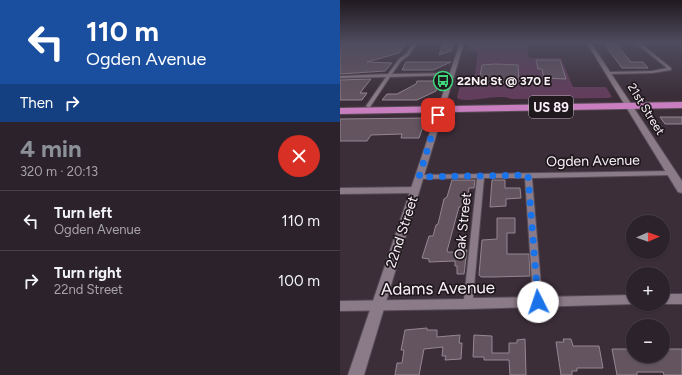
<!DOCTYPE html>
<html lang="en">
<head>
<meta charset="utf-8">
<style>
	:root { --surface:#2c222b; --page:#382f37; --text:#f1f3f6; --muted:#a6a4a9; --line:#483f47; --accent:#8c9099 }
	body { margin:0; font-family:Figtree,sans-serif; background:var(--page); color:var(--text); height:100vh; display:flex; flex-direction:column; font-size:15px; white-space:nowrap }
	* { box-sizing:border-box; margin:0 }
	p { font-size:13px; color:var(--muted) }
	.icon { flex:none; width:22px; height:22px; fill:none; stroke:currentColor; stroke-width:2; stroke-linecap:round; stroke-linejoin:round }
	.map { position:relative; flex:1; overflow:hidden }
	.details { display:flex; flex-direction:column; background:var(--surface); width:340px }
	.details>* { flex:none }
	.guide { background:#1a4fa0; color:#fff; overflow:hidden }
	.needle { width:26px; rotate:88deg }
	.tools { position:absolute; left:286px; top:215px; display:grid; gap:8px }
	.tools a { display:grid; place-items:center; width:44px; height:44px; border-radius:50%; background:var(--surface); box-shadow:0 1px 3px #0004,0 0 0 1px var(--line); font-size:20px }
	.pin { position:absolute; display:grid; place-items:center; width:34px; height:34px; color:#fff; margin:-17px; border-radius:8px; box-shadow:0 2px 6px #0006 }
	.me { position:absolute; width:44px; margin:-22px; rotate:356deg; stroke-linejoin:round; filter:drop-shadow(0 0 3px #0008) }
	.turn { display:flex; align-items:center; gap:14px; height:84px; padding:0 20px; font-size:18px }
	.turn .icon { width:52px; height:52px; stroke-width:2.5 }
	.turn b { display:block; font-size:28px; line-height:34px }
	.then { display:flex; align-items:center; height:38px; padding:0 20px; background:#0003; gap:8px; font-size:15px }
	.round { display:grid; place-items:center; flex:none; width:42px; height:42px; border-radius:21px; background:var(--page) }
	.head { display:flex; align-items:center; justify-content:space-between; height:68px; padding:0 20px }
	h1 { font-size:24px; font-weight:700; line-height:30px; color:var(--accent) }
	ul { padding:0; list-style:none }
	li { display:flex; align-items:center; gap:12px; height:60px; padding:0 20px; border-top:1px solid var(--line) }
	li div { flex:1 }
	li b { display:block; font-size:15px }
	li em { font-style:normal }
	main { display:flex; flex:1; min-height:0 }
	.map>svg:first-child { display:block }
	.green { fill:#623e5c }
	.building { fill:#635460; stroke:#958692 }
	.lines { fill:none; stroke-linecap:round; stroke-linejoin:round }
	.street-casing { stroke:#564b54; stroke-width:2 }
	.secondary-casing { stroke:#564b54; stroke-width:2 }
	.primary-casing { stroke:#564b54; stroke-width:2 }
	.street { fill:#8b7b88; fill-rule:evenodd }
	.secondary { fill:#8b7b88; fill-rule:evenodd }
	.primary { fill:#c97fbf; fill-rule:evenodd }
	.route { stroke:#1a73e8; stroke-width:7; stroke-dasharray:0 12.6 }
	.labels { text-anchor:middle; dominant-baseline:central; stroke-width:3.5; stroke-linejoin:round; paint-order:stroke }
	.far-poi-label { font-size:12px; font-weight:bold; fill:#fbf2f9; stroke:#1f191d; text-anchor:start }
	.far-street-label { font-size:12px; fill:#fbf2f9; stroke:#1f191d }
	.shield { fill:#1f191d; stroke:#b9b1b7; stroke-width:1 }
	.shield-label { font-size:13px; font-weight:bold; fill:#fbf2f9 }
	.street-label { font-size:14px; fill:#fbf2f9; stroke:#1f191d }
	.near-street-label { font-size:17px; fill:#fbf2f9; stroke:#1f191d }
</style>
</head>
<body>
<main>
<section class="details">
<div class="guide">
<div class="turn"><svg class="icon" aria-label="left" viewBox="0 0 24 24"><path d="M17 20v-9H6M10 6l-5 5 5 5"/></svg><div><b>110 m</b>Ogden Avenue</div></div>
<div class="then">Then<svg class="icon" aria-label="right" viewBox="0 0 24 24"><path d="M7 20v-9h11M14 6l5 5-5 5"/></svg></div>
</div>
<div class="head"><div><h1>4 min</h1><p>320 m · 20:13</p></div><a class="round" style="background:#d93025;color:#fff"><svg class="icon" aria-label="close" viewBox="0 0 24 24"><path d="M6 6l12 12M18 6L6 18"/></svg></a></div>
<ul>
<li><svg class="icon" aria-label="left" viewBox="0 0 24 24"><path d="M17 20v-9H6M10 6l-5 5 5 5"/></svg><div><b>Turn left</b><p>Ogden Avenue</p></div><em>110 m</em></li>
<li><svg class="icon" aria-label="right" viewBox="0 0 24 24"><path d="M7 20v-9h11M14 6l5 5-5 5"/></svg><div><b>Turn right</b><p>22nd Street</p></div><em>100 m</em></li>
</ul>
</section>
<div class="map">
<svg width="342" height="375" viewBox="0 0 342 375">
	<rect width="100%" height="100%" fill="#3b2e39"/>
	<!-- green -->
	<path class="green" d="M130,44H187L189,58H221L233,87H266L272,97L268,98L172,99C155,93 136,103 118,99L117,97L120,86L129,84L134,80L138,52L129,49Z"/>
	<!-- building -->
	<path class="building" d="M0,44H66L59,53L27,62L52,63L45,71L0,74Z
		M103,45H113L111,51L99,55Z
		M265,45H277L291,62H303L308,68H282Z
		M196,60H220L226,79L204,78L202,69H198Z
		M66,62H111L93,70H62Z
		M155,64L178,65L179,82H139L142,65Z
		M0,79V80L31,79L20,93H27L22,100H0Z
		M77,81H99L96,91L77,100H42L47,94H57L76,84Z
		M320,117H342V124H325Z
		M86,118L79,138H61L62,134L31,135L27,141H0V119Z
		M112,180H135L134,188H129L126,207H119L107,251L108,252H121V250H127L124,274H117V266H115V261L89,262V259L82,258L89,236H93L96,225L98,224L104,199L107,197Z
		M152,180H165V188H180L181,198L166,199V206L150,207Z
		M157,218H175V233H167V254H189L190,276L154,277H141L139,275L142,240L157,239Z
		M87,328V330H97V337L120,335L119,343H122L121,359L105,360L106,356H102L103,347L84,349L79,375H55L57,363H62L64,350H61L65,330Z
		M134,335L152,336V353H169V343H177V340L185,339L186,375H170L169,360H144V357H133Z
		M223,339H231L233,346H259L263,368H237V371H232V375H221L216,342H224Z
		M272,349H293V356H323V349H342V375H324L323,372H297V375H277Z"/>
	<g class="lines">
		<defs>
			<path id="street" d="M73,43H77L69,55L61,61L52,74L112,73H113V75L50,77L30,107H28L26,106L46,77L0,78V76L48,74L59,59L67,53Z
				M296,43H300L331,68V70L312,73L268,74L267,73L269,72L312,71L327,68Z
				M332,171L335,173L332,175L192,178L202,297L293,295V304H295L128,309L0,311V301L124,299L137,178L79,179H77L76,177L77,175ZM144,178H185L193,297L133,298Z
				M75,187L79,190L75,193L0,194V188Z
				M323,294H342V304H323Z"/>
			<path id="secondary" d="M120,43H124L24,375H8Z
				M247,43H251L342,181V193L338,192Z"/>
			<path id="primary" d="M342,102V108L0,114V108Z"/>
		</defs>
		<!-- street casing -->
		<use href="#street" class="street-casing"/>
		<!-- secondary casing -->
		<use href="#secondary" class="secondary-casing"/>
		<!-- primary casing -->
		<use href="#primary" class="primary-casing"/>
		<!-- street -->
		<use href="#street" class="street"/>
		<!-- secondary -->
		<use href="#secondary" class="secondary"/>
		<!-- primary -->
		<use href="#primary" class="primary"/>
	</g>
	<!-- sky -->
	<linearGradient id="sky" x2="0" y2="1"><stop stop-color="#20191f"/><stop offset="0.45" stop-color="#4f4c5f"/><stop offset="1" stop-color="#4f4c5f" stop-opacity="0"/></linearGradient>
	<rect width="342" height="95" fill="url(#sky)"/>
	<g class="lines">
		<!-- route -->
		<path class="route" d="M98,115L79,177L188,175L198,302"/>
	</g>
	<!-- icons -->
	<defs>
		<symbol id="bus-ring" viewBox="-11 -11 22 22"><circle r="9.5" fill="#1f191d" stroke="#3ed77d" stroke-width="1.5"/><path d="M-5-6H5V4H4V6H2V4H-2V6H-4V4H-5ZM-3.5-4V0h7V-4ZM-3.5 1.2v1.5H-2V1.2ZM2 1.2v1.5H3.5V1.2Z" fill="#3ed77d"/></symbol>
	</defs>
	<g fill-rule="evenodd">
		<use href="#bus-ring" x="92" y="70" width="22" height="22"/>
	</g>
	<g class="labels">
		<!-- far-poi labels -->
		<g class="far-poi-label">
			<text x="117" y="81">22Nd St @ 370 E</text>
		</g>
		<!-- far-street labels -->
		<g class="far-street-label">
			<text transform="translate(306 109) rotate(58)">21st Street</text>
		</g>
		<!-- shield labels -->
		<rect class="shield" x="189" y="96" width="44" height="22" rx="3"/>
		<g class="shield-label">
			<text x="211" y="107">US 89</text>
		</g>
		<!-- street labels -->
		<g class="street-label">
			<text transform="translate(253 161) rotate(-1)">Ogden Avenue</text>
			<text transform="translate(123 226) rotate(-84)">Oak Street</text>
			<text transform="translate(62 232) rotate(-72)">22nd Street</text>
		</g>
		<!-- near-street labels -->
		<g class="near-street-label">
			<text transform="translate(98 288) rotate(-1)">Adams Avenue</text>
		</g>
	</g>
</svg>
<div class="tools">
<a><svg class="needle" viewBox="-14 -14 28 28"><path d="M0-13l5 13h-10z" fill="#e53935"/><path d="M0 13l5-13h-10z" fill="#a6a4a9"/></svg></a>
<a>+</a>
<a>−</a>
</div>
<div class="pin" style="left:98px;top:115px;background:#d93025"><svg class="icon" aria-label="arrive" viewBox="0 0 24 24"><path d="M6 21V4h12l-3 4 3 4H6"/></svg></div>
<svg class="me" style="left:198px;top:302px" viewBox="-20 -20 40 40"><circle r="19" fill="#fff"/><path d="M0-13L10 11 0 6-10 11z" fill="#1a73e8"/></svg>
</div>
</main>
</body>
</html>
